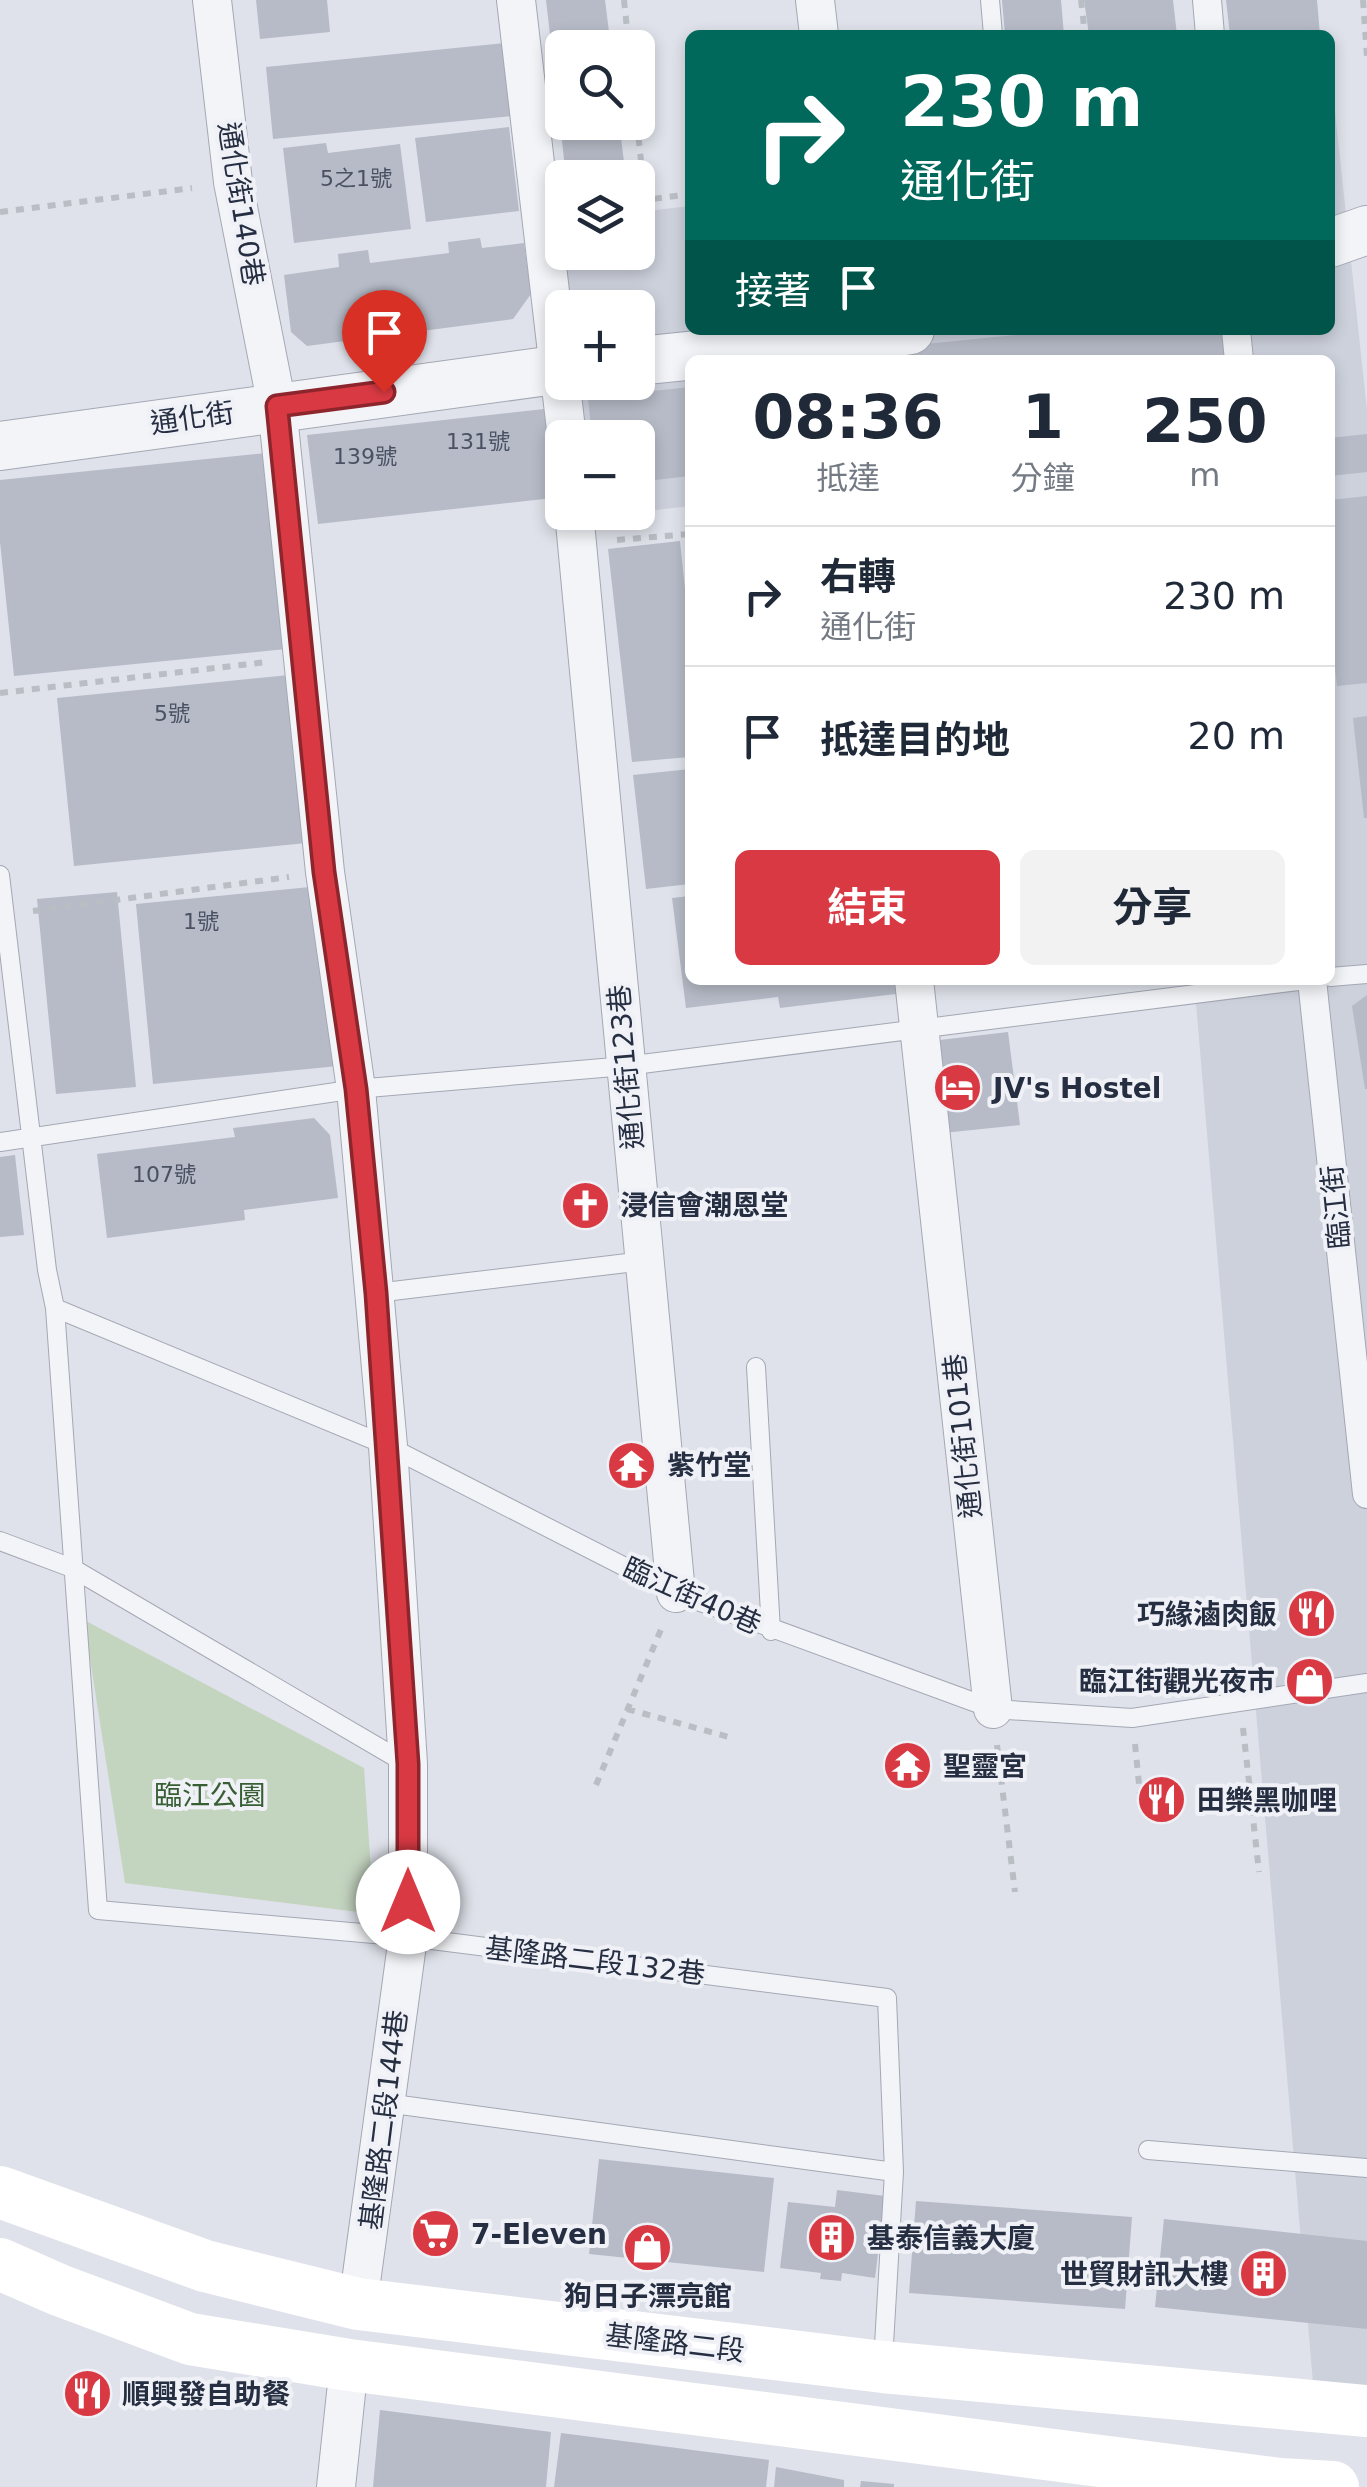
<!DOCTYPE html>
<html lang="zh-TW">
<head>
<meta charset="utf-8">
<style>
	:root { --surface:#fff; --page:#f2f2f3; --text:#1f2937; --muted:#747a83; --line:#e0e1e3; --accent:#d93943 }
	body { margin:0; font-family:"DejaVu Sans","Noto Sans TC",sans-serif; background:var(--page); color:var(--text); height:100vh; display:flex; flex-direction:column; font-size:38px; white-space:nowrap }
	* { box-sizing:border-box; margin:0 }
	p { font-size:32px; color:var(--muted) }
	.icon { flex:none; width:55px; height:55px; fill:none; stroke:currentColor; stroke-width:2; stroke-linecap:round; stroke-linejoin:round }
	.map { position:relative; flex:1; overflow:hidden }
	.side { position:absolute; left:685px; top:355px; width:650px; height:630px; display:flex; flex-direction:column; background:var(--surface); border-radius:15px; box-shadow:0 5px 15px #0003 }
	.side>* { flex:none }
	.hud { position:absolute; left:685px; top:30px; width:650px; height:305px; border-radius:15px; box-shadow:0 5px 15px #0003; background:#00695c; color:#fff; overflow:hidden }
	.buttons { position:absolute; left:545px; top:30px; display:grid; gap:20px }
	.buttons a { display:grid; place-items:center; width:110px; height:110px; border-radius:15px; background:var(--surface); box-shadow:0 5px 15px #0003; font-size:50px }
	.pin { position:absolute; display:grid; place-items:center; width:85px; height:85px; color:#fff; margin:-102px -42px; border-radius:50% 50% 50% 0; rotate:-45deg; box-shadow:0 0 10px #0007 }
	.pin .icon { rotate:45deg }
	.me { position:absolute; width:110px; margin:-55px; rotate:0deg; stroke-linejoin:round; filter:drop-shadow(0 0 8px #0008) }
	.turn { display:flex; align-items:center; gap:35px; height:210px; padding:0 50px; font-size:45px }
	.turn .icon { width:130px; height:130px; stroke-width:2.5 }
	.turn b { display:block; font-size:70px; line-height:85px }
	.then { display:flex; align-items:center; height:95px; padding:0 50px; background:#0003; gap:20px; font-size:38px }
	.eta { display:flex; justify-content:space-evenly; align-items:center; height:170px; text-align:center }
	.eta b { font-size:60px; font-weight:700; line-height:70px }
	.action { display:flex; gap:20px; margin-top:auto; padding:20px 50px }
	.action a { flex:1; height:115px; border-radius:15px; background:var(--accent); color:#fff; font-size:40px; font-weight:700; line-height:115px; text-align:center }
	.action a+a { background:var(--page); color:var(--text) }
	ul { padding:0; list-style:none }
	li { display:flex; align-items:center; gap:30px; height:140px; padding:0 50px; border-top:2px solid var(--line) }
	li div { flex:1 }
	li b { display:block; font-size:38px }
	li em { font-style:normal }
	.map>svg:first-child { display:block }
	.built { fill:#cdd1dc }
	.green { fill:#c3d4bf }
	.building { fill:#b6bbc7 }
	.lines { fill:none; stroke-linecap:round; stroke-linejoin:round }
	.service-casing { stroke:#a4a8b4; stroke-width:20 }
	.pedestrian-casing { stroke:#a4a8b4; stroke-width:30 }
	.minor-casing { stroke:#a4a8b4; stroke-width:40 }
	.tertiary-casing { stroke:#a4a8b4; stroke-width:50 }
	.path { stroke:#b9bdc4; stroke-width:6; stroke-dasharray:8 8; stroke-linecap:butt }
	.service { stroke:#f2f4f7; stroke-width:18 }
	.pedestrian { stroke:#f2f4f7; stroke-width:28 }
	.minor { stroke:#f2f4f7; stroke-width:38 }
	.tertiary { stroke:#f2f4f7; stroke-width:48 }
	.secondary { stroke:#fff; stroke-width:52 }
	.route-casing { stroke:#8d252c; stroke-width:25 }
	.route { stroke:#d93943; stroke-width:18 }
	.labels { text-anchor:middle; dominant-baseline:central; stroke-width:8; stroke-linejoin:round; paint-order:stroke }
	.number-label { font-size:22px; fill:#4a5163 }
	.street-label { font-size:28px; fill:#262e42; stroke:#eff1f7 }
	.poi-label { font-size:28px; font-weight:bold; fill:#262e42; stroke:#eff1f7; text-anchor:start }
	.park-label { font-size:28px; fill:#375f33; stroke:#eff1f7 }
</style>
</head>
<body>
<div class="map">
<svg width="1367" height="2487" viewBox="0 0 1367 2487">
	<rect width="100%" height="100%" fill="#dfe2ea"/>
	<!-- built -->
	<path class="built" d="M1330,65L1367,410V2388L1313,2383L1194,980H1330V360H690V506L638,512V438L581,437L574,383L638,382V308L565,307L555,222L562,221V252H638V212L690,206V330H1330Z"/>
	<!-- green -->
	<path class="green" d="M84,1620L364,1768L374,1914L125,1883Z"/>
	<!-- building -->
	<path class="building" d="M256,0H327L330,32L260,39Z
		M546,0H605L611,48H562V121H560Z
		M1002,0H1061L1064,35H1005Z
		M1084,0H1173L1177,35H1089Z
		M1226,0H1317L1320,35H1230Z
		M505,43L512,116L273,139L266,67Z
		M560,122H619L626,178H566Z
		M509,127L519,211L426,222L415,138Z
		M326,143L328,153L400,144L411,229L294,243L283,148Z
		M480,238L482,248L524,243L531,294L513,319L307,346L291,332L284,275L339,267L338,254L368,250L370,263L449,253L448,242Z
		M1066,330H1225L1228,360H907L905,346Z
		M690,387V476L638,482V438H592L588,398Z
		M553,408L562,497L318,524L307,435Z
		M1367,434V472L1330,476V438Z
		M266,453L286,649L14,676L0,542V480Z
		M1367,496V683L1337,686L1330,625V500Z
		M680,541L690,637V757L632,762L608,549Z
		M289,675L306,843L74,866L57,698Z
		M1367,716V818H1364L1353,718Z
		M690,769V884L646,889L633,775Z
		M320,886L338,1066L153,1084L136,904Z
		M117,892L136,1087L56,1094L37,899Z
		M690,896V980H903L904,993L780,1008L778,997L686,1008L672,898Z
		M1367,995V1089H1365L1352,1006Z
		M1008,1032L1020,1125L943,1133L931,1041Z
		M314,1118L330,1135L338,1198L244,1210L245,1220L107,1238L97,1154L235,1137L233,1128Z
		M15,1155L24,1235L0,1237V1157Z
		M599,2159L774,2178L764,2272L589,2254Z
		M837,2190L885,2196L875,2278L842,2273L841,2281L820,2279L821,2273L780,2268L788,2202L835,2207Z
		M916,2201L1132,2217L1125,2309L909,2293Z
		M1164,2219L1367,2241V2329L1155,2307Z
		M380,2410L551,2432L546,2487H373Z
		M561,2433L769,2460L766,2487H554Z
		M776,2467L844,2480V2487H774Z
		M861,2481L894,2484V2487H860Z"/>
	<g class="lines">
		<defs>
			<path id="service" d="M990,0L993,35
				M0,875L47,1270L55,1308L98,1910L408,1937L887,1998L894,2172L883,2362
				M1330,977L1367,974
				M0,1142L356,1089L626,1066L1306,980
				M376,1293L644,1261
				M55,1308L388,1446L676,1593L993,1709L1132,1718L1367,1683
				M756,1367L771,1631
				M0,1541L72,1568L407,1764
				M386,2103L894,2172
				M1148,2150L1367,2168"/>
			<path id="pedestrian" d="M1207,0L1210,35
				M1236,330L1239,360
				M1312,980L1367,1494"/>
			<path id="minor" d="M212,0L233,182L277,406L325,872L356,1089L388,1446L408,1764V1937L358,2304
				M516,0L567,438
				M815,0L819,35
				M574,512L676,1593
				M914,980L993,1709
				M336,2487L349,2365"/>
			<path id="tertiary" d="M1330,243L1367,230
				M638,361L861,338L910,330
				M0,446L562,369"/>
		</defs>
		<!-- service casing -->
		<use href="#service" class="service-casing"/>
		<!-- pedestrian casing -->
		<use href="#pedestrian" class="pedestrian-casing"/>
		<!-- minor casing -->
		<use href="#minor" class="minor-casing"/>
		<!-- tertiary casing -->
		<use href="#tertiary" class="tertiary-casing"/>
		<!-- path -->
		<path class="path" d="M624,0L629,48
			M1081,0L1085,35
			M1363,0L1367,57
			M637,122L645,200
			M638,201L690,194
			M0,212L192,188
			M617,540L690,534
			M0,693L267,662
			M33,911L289,877
			M627,1709L729,1737
			M1243,1728L1259,1872
			M1135,1744L1141,1804
			M997,1745L1015,1892
			M596,1785L662,1627"/>
		<!-- service -->
		<use href="#service" class="service"/>
		<!-- pedestrian -->
		<use href="#pedestrian" class="pedestrian"/>
		<!-- minor -->
		<use href="#minor" class="minor"/>
		<!-- tertiary -->
		<use href="#tertiary" class="tertiary"/>
		<!-- secondary -->
		<path class="secondary" d="M0,2192L205,2266L358,2304L883,2367L1367,2411
			M0,2264L59,2290L190,2339L349,2365L1280,2484L1333,2487"/>
	</g>
	<g class="lines">
		<defs>
			<path id="route" d="M384,392L277,406L324,872L356,1089L376,1293L408,1764V1902"/>
		</defs>
		<!-- route casing -->
		<use href="#route" class="route-casing"/>
		<!-- route -->
		<use href="#route" class="route"/>
	</g>
	<!-- icons -->
	<defs>
		<symbol id="hotel-disc" viewBox="-11 -11 22 22"><circle r="9.5" fill="#d93943" stroke="#eff1f7"/><path d="M-6-4.5h1.5V1H6V5H4.5V3h-9V5H-6ZM-4 0a1.8 1.8 0 1 1 3.6 0ZM.5 0V-2.5h3Q6-2.5 6 0Z" fill="#fff"/></symbol>
		<symbol id="church-disc" viewBox="-11 -11 22 22"><circle r="9.5" fill="#d93943" stroke="#eff1f7"/><path d="M-1.2-6h2.4v3.5h3.3v2.4h-3.3V6h-2.4V-.1h-3.3v-2.4h3.3Z" fill="#fff"/></symbol>
		<symbol id="temple-disc" viewBox="-11 -11 22 22"><circle r="9.5" fill="#d93943" stroke="#eff1f7"/><path d="M0-6L5-2H3V0L6.5 2.5H4V6H1.5V3h-3V6H-4V2.5H-6.5L-3 0V-2H-5Z" fill="#fff"/></symbol>
		<symbol id="restaurant-disc" viewBox="-11 -11 22 22"><circle r="9.5" fill="#d93943" stroke="#eff1f7"/><path d="M-5-6h1v4h1v-4h1v4h1v-4h1v5L-1.5 .5V6h-2V.5L-5-1ZM5-6V6H3V1.5H1.5Q1.5-4 5-6Z" fill="#fff"/></symbol>
		<symbol id="shop-disc" viewBox="-11 -11 22 22"><circle r="9.5" fill="#d93943" stroke="#eff1f7"/><path d="M-5-2.5h2.3a2.7 3.5 0 0 1 5.4 0H5L5.5 6h-11ZM-1.5-2.5h3a1.5 2.3 0 0 0-3 0Z" fill="#fff"/></symbol>
		<symbol id="supermarket-disc" viewBox="-11 -11 22 22"><circle r="9.5" fill="#d93943" stroke="#eff1f7"/><path d="M-6-5.5h2.5l.6 2H6L4.5 2H-2.5L-4.4-4H-6ZM-1.5 3.2a1.3 1.3 0 1 0 .1 0ZM3 3.2a1.3 1.3 0 1 0 .1 0Z" fill="#fff"/></symbol>
		<symbol id="building-disc" viewBox="-11 -11 22 22"><circle r="9.5" fill="#d93943" stroke="#eff1f7"/><path d="M-4-6H4V6H1V3H-1V6H-4ZM-2.5-4.3h1.7v1.8h-1.7ZM.8-4.3h1.7v1.8H.8ZM-2.5-1h1.7V.8h-1.7ZM.8-1h1.7V.8H.8Z" fill="#fff"/></symbol>
	</defs>
	<g fill-rule="evenodd">
		<use href="#hotel-disc" x="930" y="1060" width="55" height="55"/>
		<use href="#church-disc" x="558" y="1178" width="55" height="55"/>
		<use href="#temple-disc" x="604" y="1438" width="55" height="55"/>
		<use href="#restaurant-disc" x="1284" y="1586" width="55" height="55"/>
		<use href="#shop-disc" x="1282" y="1654" width="55" height="55"/>
		<use href="#temple-disc" x="880" y="1738" width="55" height="55"/>
		<use href="#restaurant-disc" x="1134" y="1772" width="55" height="55"/>
		<use href="#supermarket-disc" x="408" y="2206" width="55" height="55"/>
		<use href="#building-disc" x="804" y="2210" width="55" height="55"/>
		<use href="#shop-disc" x="620" y="2220" width="55" height="55"/>
		<use href="#building-disc" x="1236" y="2246" width="55" height="55"/>
		<use href="#restaurant-disc" x="60" y="2366" width="55" height="55"/>
	</g>
	<g class="labels">
		<!-- number labels -->
		<g class="number-label">
			<text x="356" y="178">5之1號</text>
			<text x="478" y="441">131號</text>
			<text x="365" y="456">139號</text>
			<text x="172" y="713">5號</text>
			<text x="201" y="921">1號</text>
			<text x="164" y="1174">107號</text>
		</g>
		<!-- street labels -->
		<g class="street-label">
			<text transform="translate(241 204) rotate(81)">通化街140巷</text>
			<text transform="translate(192 418) rotate(-8)">通化街</text>
			<text transform="translate(626 1067) rotate(-95)">通化街123巷</text>
			<text transform="translate(1336 1207) rotate(-96)">臨江街</text>
			<text transform="translate(963 1436) rotate(-96)">通化街101巷</text>
			<text transform="translate(692 1596) rotate(24)">臨江街40巷</text>
			<text transform="translate(595 1961) rotate(7)">基隆路二段132巷</text>
			<text transform="translate(384 2120) rotate(-83)">基隆路二段144巷</text>
			<text transform="translate(675 2343) rotate(7)">基隆路二段</text>
		</g>
		<!-- poi labels -->
		<g class="poi-label">
			<text x="993" y="1088">JV's Hostel</text>
			<text x="620" y="1205">浸信會潮恩堂</text>
			<text x="667" y="1465">紫竹堂</text>
			<text x="1277" y="1614" text-anchor="end">巧緣滷肉飯</text>
			<text x="1275" y="1681" text-anchor="end">臨江街觀光夜市</text>
			<text x="943" y="1766">聖靈宮</text>
			<text x="1197" y="1800">田樂黑咖哩</text>
			<text x="471" y="2234">7-Eleven</text>
			<text x="867" y="2238">基泰信義大廈</text>
			<text x="1228" y="2274" text-anchor="end">世貿財訊大樓</text>
			<text x="648" y="2296" text-anchor="middle">狗日子漂亮館</text>
			<text x="122" y="2394">順興發自助餐</text>
		</g>
		<!-- park labels -->
		<g class="park-label">
			<text x="210" y="1795">臨江公園</text>
		</g>
	</g>
</svg>
<div class="buttons">
<a><svg class="icon" aria-label="search" viewBox="0 0 24 24"><circle cx="10" cy="10" r="6"/><path d="M15 15l6 6"/></svg></a>
<a><svg class="icon" aria-label="layers" viewBox="0 0 24 24"><path d="M12 4l9 5-9 5-9-5zM3 14l9 5 9-5"/></svg></a>
<a>+</a>
<a>−</a>
</div>
<div class="pin" style="left:384px;top:392px;background:#d93025"><svg class="icon" aria-label="arrive" viewBox="0 0 24 24"><path d="M6 21V4h12l-3 4 3 4H6"/></svg></div>
<svg class="me" style="left:408px;top:1902px" viewBox="-20 -20 40 40"><circle r="19" fill="#fff"/><path d="M0-13L10 11 0 6-10 11z" fill="#d93943"/></svg>
<div class="hud">
<div class="turn"><svg class="icon" aria-label="right" viewBox="0 0 24 24"><path d="M7 20v-9h11M14 6l5 5-5 5"/></svg><div><b>230 m</b>通化街</div></div>
<div class="then">接著<svg class="icon" aria-label="arrive" viewBox="0 0 24 24"><path d="M6 21V4h12l-3 4 3 4H6"/></svg></div>
</div>
<section class="side">
<div class="eta">
<div><b>08:36</b><p>抵達</p></div>
<div><b>1</b><p>分鐘</p></div>
<div><b>250</b><p>m</p></div>
</div>
<ul>
<li><svg class="icon" aria-label="right" viewBox="0 0 24 24"><path d="M7 20v-9h11M14 6l5 5-5 5"/></svg><div><b>右轉</b><p>通化街</p></div><em>230 m</em></li>
<li><svg class="icon" aria-label="arrive" viewBox="0 0 24 24"><path d="M6 21V4h12l-3 4 3 4H6"/></svg><div><b>抵達目的地</b></div><em>20 m</em></li>
</ul>
<div class="action"><a>結束</a><a>分享</a></div>
</section>
</div>
</body>
</html>
